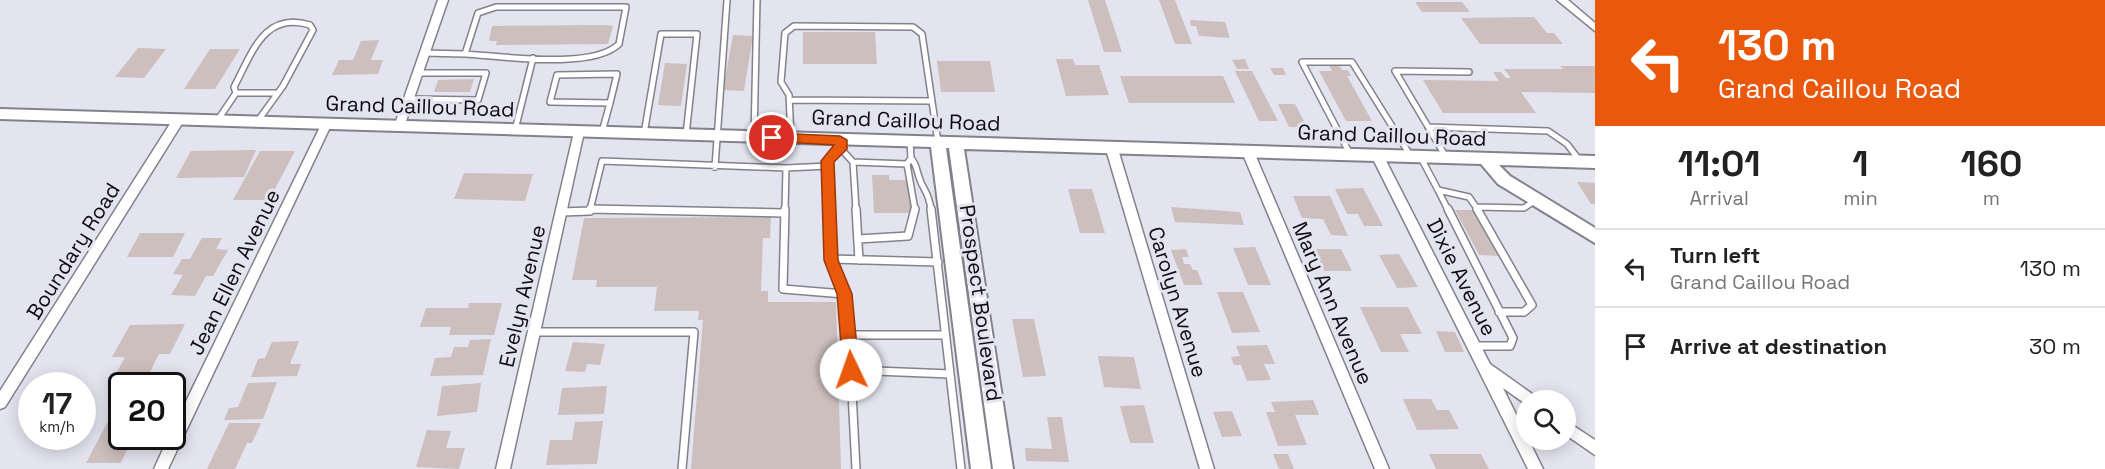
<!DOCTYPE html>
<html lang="en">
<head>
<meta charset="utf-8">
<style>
	:root { --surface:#fff; --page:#f2f2f2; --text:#222; --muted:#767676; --line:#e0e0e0 }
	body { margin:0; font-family:"Space Grotesk",sans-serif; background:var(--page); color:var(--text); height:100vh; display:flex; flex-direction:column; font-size:22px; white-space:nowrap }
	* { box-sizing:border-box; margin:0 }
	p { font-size:20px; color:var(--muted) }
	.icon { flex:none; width:33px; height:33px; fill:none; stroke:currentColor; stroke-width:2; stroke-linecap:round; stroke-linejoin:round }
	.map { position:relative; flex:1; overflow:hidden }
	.sheet { display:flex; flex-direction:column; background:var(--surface); width:510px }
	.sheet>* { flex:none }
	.top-card { background:#ea580c; color:#fff; overflow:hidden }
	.fabs { position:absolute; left:1516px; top:390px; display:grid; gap:12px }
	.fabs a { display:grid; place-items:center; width:60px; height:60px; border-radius:50%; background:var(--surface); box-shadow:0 3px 15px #0003; font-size:30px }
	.speed { position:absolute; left:18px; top:372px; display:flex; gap:12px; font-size:30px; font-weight:700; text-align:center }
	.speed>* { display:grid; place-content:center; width:78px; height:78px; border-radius:50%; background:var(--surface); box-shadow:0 3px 15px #0003; line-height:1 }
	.speed small { font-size:15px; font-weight:400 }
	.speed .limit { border:3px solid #111; border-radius:9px; background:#fff; color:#111 }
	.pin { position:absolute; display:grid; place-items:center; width:51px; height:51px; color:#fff; margin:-26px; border:3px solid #fff; border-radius:50%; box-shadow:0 2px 6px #0007 }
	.me { position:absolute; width:66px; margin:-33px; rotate:357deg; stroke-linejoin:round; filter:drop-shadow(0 0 4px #0008) }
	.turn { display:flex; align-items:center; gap:21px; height:126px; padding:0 24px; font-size:27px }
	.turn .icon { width:78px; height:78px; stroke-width:2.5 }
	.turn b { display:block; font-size:42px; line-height:51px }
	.eta { display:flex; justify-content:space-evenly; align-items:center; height:102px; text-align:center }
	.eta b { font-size:36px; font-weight:700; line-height:42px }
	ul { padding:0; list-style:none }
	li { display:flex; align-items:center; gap:18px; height:78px; padding:0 24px; border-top:2px solid var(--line) }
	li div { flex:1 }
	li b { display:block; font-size:22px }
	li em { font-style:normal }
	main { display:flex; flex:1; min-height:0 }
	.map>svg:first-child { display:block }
	.building { fill:#ccbfbd }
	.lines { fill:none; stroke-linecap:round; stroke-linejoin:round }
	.lane-far1-casing { stroke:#81828c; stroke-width:8 }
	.lane-casing { stroke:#81828c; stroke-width:10 }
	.street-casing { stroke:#81828c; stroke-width:3 }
	.secondary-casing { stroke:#81828c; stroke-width:4 }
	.lane-far1 { stroke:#fff; stroke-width:5 }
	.lane { stroke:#fff; stroke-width:7 }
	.street { fill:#fff; fill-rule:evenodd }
	.secondary { fill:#fff; fill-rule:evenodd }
	.route { fill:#ea580c; stroke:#983908; stroke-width:1.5 }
	.labels { text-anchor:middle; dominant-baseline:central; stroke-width:6; stroke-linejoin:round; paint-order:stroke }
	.street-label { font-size:21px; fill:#0d0d11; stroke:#e3e4ef }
</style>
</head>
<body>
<main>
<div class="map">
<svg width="1595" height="469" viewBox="0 0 1595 469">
	<rect width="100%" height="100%" fill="#e3e4ef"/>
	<!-- building -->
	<path class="building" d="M1088,0H1105L1122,52H1104Z
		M1159,0H1175L1192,44H1175Z
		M1415,2H1462L1470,12H1422Z
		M1534,17L1547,33H1554L1563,44H1480L1461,18Z
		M1190,20L1225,22L1230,38L1199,36L1196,26H1191Z
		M604,25L613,26L608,44L496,45L497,41H489L492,26Z
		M803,32H875L877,64H803Z
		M733,35L753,36L744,91L723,90Z
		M379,40L371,60H383L378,74L332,75L339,60H353L361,41Z
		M138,48L166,49L144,78L115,77Z
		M210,49H240L215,89H184Z
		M1056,59H1073L1075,65H1099L1109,95L1066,96Z
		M1245,59L1249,69H1237L1232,60Z
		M937,61H990L995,92H941Z
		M665,63L687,64L681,106L658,105Z
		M1328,64H1339L1342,70H1348L1351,76H1347L1372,121H1346L1319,71H1332Z
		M1560,66H1595V93L1521,92L1536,113H1443L1423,80L1499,81L1493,72H1501L1506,78H1511L1504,69H1563Z
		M1270,68H1283L1286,75H1274Z
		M1235,71H1252L1278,121H1259Z
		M1120,76H1223L1235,103H1129Z
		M474,79L470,92H434L438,80Z
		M1278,104H1295L1307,127H1289Z
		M256,150L244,177L176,178L191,151Z
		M260,151H295L269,200H233Z
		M464,173L533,174L525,201L454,199Z
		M872,175H889V180H909L913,213H874Z
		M1577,182L1595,183V204H1591Z
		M1363,188L1383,226H1364L1358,214H1347L1335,189Z
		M1068,189H1092L1105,233H1080Z
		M1293,196H1330L1348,236L1331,235L1323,219L1302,218Z
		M1171,207L1240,212L1244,225L1175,222Z
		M1455,210H1475L1501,256L1479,255Z
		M771,217L770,238H763L761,291H768V302H836L841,469H691L703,320H698L699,311H654L657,287H596L597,280H572L584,218Z
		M140,233H185L173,257H127Z
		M202,238H222L216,249L228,250L213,276H206L195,296L171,295L183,275L173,274L182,259H190Z
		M1255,247L1271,285H1248L1233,248Z
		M1186,249L1189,257H1182L1184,264H1190L1193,270H1197L1203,285H1184L1171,250Z
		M1314,249H1341L1352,271H1324Z
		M1399,254L1418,287L1397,288L1379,255Z
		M1217,292H1243L1260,332L1232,333Z
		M469,303H502L494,335H449L451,327H420L426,308H468Z
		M1360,307H1408L1422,334H1400L1409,352H1381Z
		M1012,319H1034L1046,376L1023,377Z
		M185,324L170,354H159L150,372H117L125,357H112L130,325Z
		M1436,331L1455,332L1464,352H1445Z
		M491,339L483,375L430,376L435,358L451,357L454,347H468L470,340Z
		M299,341L290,364H301L297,376L251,377L258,359L265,358L272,342Z
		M573,342L605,344L600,365L587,364L585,372L565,371Z
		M1267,345L1275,364H1264L1271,380L1247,381L1241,365H1234L1231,357L1240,356L1236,346Z
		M1098,356L1134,357L1141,389L1104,387Z
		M180,380L172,397V386H134L136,381Z
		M277,382L263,419L224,420L229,408L238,407L248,383Z
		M481,383L477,412L437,416L442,386Z
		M607,386L604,414L558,415L562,388Z
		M1403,399H1431L1437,410H1449L1459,429L1417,430Z
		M1313,400L1319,415H1295L1307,445L1278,446L1266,412H1275L1271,402Z
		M1144,405L1154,443H1130L1120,406Z
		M1232,411L1242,436L1222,437L1213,412Z
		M1047,417H1062L1069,462L1026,461L1025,448L1052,449Z
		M603,421L597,464L546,465L550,440H572L575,422Z
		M107,423H122V436H133L121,463H86Z
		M229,423H261L252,443H247L235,469H207Z
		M427,430L451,431L446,448H465L459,469L416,467Z
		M1273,454H1288L1294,469H1279Z
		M1429,454H1481L1489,469H1436Z"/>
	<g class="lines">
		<defs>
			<path id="lane-far1" d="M496,7H626L619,44C593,70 501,56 465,54L478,13Z
				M424,53L465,54
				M617,74L610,103L550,102L557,75Z
				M236,93H275
				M409,99L478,100L486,73H418
				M790,100L932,101
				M217,121L236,93L234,87C252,53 264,11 310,25L313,30L283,86L257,122
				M1428,127L1548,131L1567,144L1580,161
				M515,130L533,58
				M602,132L610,103
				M644,134L661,34H697L686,135
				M754,137L757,0
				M791,138L789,95L781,82L785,33L794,26L913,27L922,34L938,142
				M910,142L911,158L907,164L915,210
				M841,149L853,162L856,210
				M1350,154L1302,62H1352L1410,155
				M1420,156L1438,190L1469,197L1476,207L1524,208L1536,200
				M1446,157L1395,71L1469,72
				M911,158C917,165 916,169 919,177C923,191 929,191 931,210
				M853,162L907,164
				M715,167L727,0
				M786,168L828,166
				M1438,190L1448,210
				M1476,207L1478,210
				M590,210L602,161L786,168L785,210
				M830,210L828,161L841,149L840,140"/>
			<path id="lane" d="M590,209L784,213
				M785,209L783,289L844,294
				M829,209L831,259L844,294L849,335L856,469
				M856,209L859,260
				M931,209L961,469
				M1448,209L1513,338L1510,346H1475
				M1477,209L1532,305L1524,312H1499
				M561,212L590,211
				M858,239L908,236L915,209
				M831,259L938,262
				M535,332H694L682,469
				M849,335H944
				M851,370L950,374"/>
			<path id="street" d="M438,0H448L404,127L403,130H395L394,127Z
				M1557,0H1568L1595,23V31Z
				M179,115L183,116L184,119L183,122L5,407L0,409V391L175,116Z
				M326,121L331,125L168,469H154L169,436H172V430L321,125Z
				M579,128L584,132L510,469H496L574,132Z
				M1111,142L1117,146L1214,469H1200L1105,146Z
				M1248,148L1254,152L1389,469H1375L1242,152Z
				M1377,151L1383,155L1490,364L1535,396L1537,400H1527V405L1503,388L1543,469H1528L1371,155Z
				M1566,421L1595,440V455L1566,435Z"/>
			<path id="secondary" d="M0,109L1595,156V168L1499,165L1510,176L1595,228V243L1498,184L1481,164L964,149L1013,469H993L949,148H946L991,469H971L931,147L0,119Z"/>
		</defs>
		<!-- lane-far1 casing -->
		<use href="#lane-far1" class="lane-far1-casing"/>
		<!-- lane casing -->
		<use href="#lane" class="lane-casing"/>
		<!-- street casing -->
		<use href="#street" class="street-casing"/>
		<!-- secondary casing -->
		<use href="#secondary" class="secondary-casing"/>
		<!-- lane-far1 -->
		<use href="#lane-far1" class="lane-far1"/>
		<!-- lane -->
		<use href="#lane" class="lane"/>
		<!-- street -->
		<use href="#street" class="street"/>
		<!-- secondary -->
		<use href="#secondary" class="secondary"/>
	</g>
	<!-- route -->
	<path class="route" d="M772,133L840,136L847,140V149L834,162L838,260L852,294L859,370L851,377L843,370L837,294L824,260L821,161L834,145L768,141L766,138Z"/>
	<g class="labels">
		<!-- street labels -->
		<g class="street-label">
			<text transform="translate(420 106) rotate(2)">Grand Caillou Road</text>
			<text transform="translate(906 120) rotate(2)">Grand Caillou Road</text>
			<text transform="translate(1392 135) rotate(2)">Grand Caillou Road</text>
			<text transform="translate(73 251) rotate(-58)">Boundary Road</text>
			<text transform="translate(234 272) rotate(-64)">Jean Ellen Avenue</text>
			<text transform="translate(1462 277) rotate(63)">Dixie Avenue</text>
			<text transform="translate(522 296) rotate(-77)">Evelyn Avenue</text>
			<text transform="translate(1178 302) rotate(73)">Carolyn Avenue</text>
			<text transform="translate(981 303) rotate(82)">Prospect Boulevard</text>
			<text transform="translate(1333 303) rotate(67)">Mary Ann Avenue</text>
		</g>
	</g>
</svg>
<div class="fabs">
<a><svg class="icon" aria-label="search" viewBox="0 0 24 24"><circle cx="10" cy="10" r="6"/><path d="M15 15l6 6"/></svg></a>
</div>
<div class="speed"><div>17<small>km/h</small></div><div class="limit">20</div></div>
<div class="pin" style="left:772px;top:138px;background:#d93025"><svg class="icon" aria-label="arrive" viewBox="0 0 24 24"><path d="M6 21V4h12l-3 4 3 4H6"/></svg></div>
<svg class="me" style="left:851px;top:370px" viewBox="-20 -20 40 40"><circle r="19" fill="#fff"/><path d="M0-13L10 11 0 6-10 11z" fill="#ea580c"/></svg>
</div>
<section class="sheet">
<div class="top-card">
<div class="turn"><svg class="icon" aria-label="left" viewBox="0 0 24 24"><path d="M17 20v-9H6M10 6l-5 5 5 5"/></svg><div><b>130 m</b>Grand Caillou Road</div></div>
</div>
<div class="eta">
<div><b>11:01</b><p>Arrival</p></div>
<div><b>1</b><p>min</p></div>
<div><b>160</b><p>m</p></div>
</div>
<ul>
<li><svg class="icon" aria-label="left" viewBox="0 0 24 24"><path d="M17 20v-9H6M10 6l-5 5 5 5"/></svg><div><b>Turn left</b><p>Grand Caillou Road</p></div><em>130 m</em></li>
<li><svg class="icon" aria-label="arrive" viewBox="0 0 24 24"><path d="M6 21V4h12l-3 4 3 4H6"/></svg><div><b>Arrive at destination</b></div><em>30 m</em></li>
</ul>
</section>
</main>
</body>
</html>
